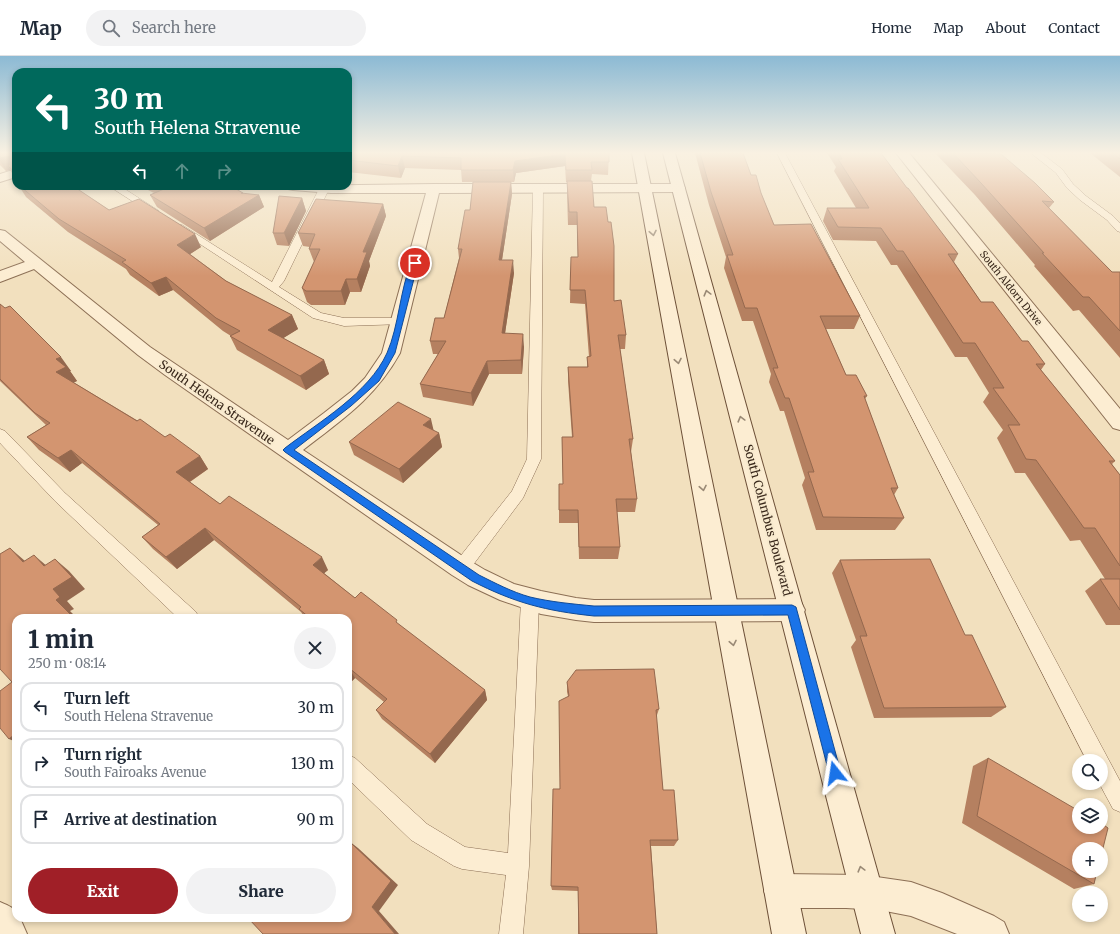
<!DOCTYPE html>
<html lang="en">
<head>
<meta charset="utf-8">
<style>
	:root { --surface:#fff; --page:#f2f2f3; --text:#1f2937; --muted:#747a83; --line:#e0e1e3; --accent:#a01f27 }
	body { margin:0; font-family:Merriweather,serif; background:var(--page); color:var(--text); height:100vh; display:flex; flex-direction:column; font-size:15px; white-space:nowrap }
	* { box-sizing:border-box; margin:0 }
	p { font-size:13px; color:var(--muted) }
	.icon { flex:none; width:22px; height:22px; fill:none; stroke:currentColor; stroke-width:2; stroke-linecap:round; stroke-linejoin:round }
	.map { position:relative; flex:1; overflow:hidden }
	.sheet { position:absolute; left:12px; top:558px; width:340px; height:308px; display:flex; flex-direction:column; background:var(--surface); border-radius:12px; box-shadow:0 2px 6px #0003 }
	.sheet>* { flex:none }
	.top-card { position:absolute; left:12px; top:12px; width:340px; height:122px; border-radius:12px; box-shadow:0 2px 6px #0003; background:#00695c; color:#fff; overflow:hidden }
	.controls { position:absolute; left:1072px; top:698px; display:grid; gap:8px }
	.controls a { display:grid; place-items:center; width:36px; height:36px; border-radius:50%; background:var(--surface); box-shadow:0 2px 6px #0003; font-size:20px }
	.pin { position:absolute; display:grid; place-items:center; width:34px; height:34px; color:#fff; margin:-17px; border:2px solid #fff; border-radius:50%; box-shadow:0 1px 4px #0007 }
	.me { position:absolute; width:44px; margin:-22px; rotate:345deg; stroke-linejoin:round; filter:drop-shadow(0 0 3px #0008) }
	.turn { display:flex; align-items:center; gap:14px; height:84px; padding:0 16px; font-size:18px }
	.turn .icon { width:52px; height:52px; stroke-width:2.5 }
	.turn b { display:block; font-size:28px; line-height:34px }
	.lanes { display:flex; align-items:center; height:38px; padding:0 16px; background:#0003; justify-content:center; gap:20px; direction:ltr }
	.lanes .off { opacity:.35 }
	.round { display:grid; place-items:center; flex:none; width:42px; height:42px; border-radius:21px; background:var(--page) }
	.overview { display:flex; align-items:center; justify-content:space-between; height:68px; padding:0 16px }
	h1 { font-size:24px; font-weight:800; line-height:30px }
	.button { display:flex; gap:8px; margin-top:auto; padding:8px 16px }
	.button a { flex:1; height:46px; border-radius:24px; background:var(--accent); color:#fff; font-size:16px; font-weight:800; line-height:46px; text-align:center }
	.button a+a { background:var(--page); color:var(--text) }
	ul { padding:0; list-style:none }
	li { display:flex; align-items:center; gap:12px; height:50px; margin:0 8px 6px; padding:0 8px; border:2px solid var(--line); border-radius:12px }
	li div { flex:1 }
	li b { display:block; font-size:15px }
	li em { font-style:normal }
	header { display:flex; align-items:center; gap:24px; box-sizing:border-box; height:56px; padding:0 20px; background:var(--surface); border-bottom:1px solid var(--line) }
	header strong { font-size:19px }
	nav { display:flex; gap:22px; margin-inline-start:auto; font-size:14px }
	.search { width:280px; height:36px; background:var(--page); display:flex; align-items:center; gap:10px; box-sizing:border-box; padding:0 14px; border-radius:22px; color:var(--muted); font-size:15px }
	.map>svg:first-child { display:block }
	.lines { fill:none; stroke-linecap:round; stroke-linejoin:round }
	.lane-casing { stroke:#8c6f55; stroke-width:1 }
	.street-casing { stroke:#8c6f55; stroke-width:2 }
	.secondary-casing { stroke:#6d5038; stroke-width:2 }
	.lane { fill:#fcedd2; fill-rule:evenodd }
	.street { fill:#fcedd2; fill-rule:evenodd }
	.secondary { fill:#fcedd2; fill-rule:evenodd }
	.wall { fill:#b58060 }
	.shaded-wall { fill:#94684e }
	.building { fill:#d39570; stroke:#94684e }
	.oneway { stroke:#9a8a76 }
	.route { fill:#1a73e8; stroke:#114b97 }
	.labels { text-anchor:middle; dominant-baseline:central; stroke-width:4; stroke-linejoin:round; paint-order:stroke }
	.far-street-label { font-size:10px; fill:#39281b; stroke:#f8eace }
	.street-label { font-size:12px; fill:#39281b; stroke:#f8eace }
</style>
</head>
<body>
<header>
<strong>Map</strong>
<div class="search"><svg class="icon" aria-label="search" viewBox="0 0 24 24"><circle cx="10" cy="10" r="6"/><path d="M15 15l6 6"/></svg>Search here</div>
<nav><a>Home</a><a>Map</a><a>About</a><a>Contact</a></nav>
</header>
<div class="map">
<svg width="1120" height="878" viewBox="0 0 1120 878">
	<rect width="100%" height="100%" fill="#f2e0be"/>
	<g class="lines">
		<defs>
			<path id="lane" d="M777,97H785L1120,725V756L1113,753L1099,727H1101V705H1087Z
				M1031,97H1041L1062,113L1073,128L1086,140L1113,160L1120,167V176L1117,175L1107,164L1080,144L1067,132L1056,117Z
				M538,129L543,132L541,403L523,442L467,517L461,519L455,517L453,512L455,507L512,435L527,403L533,132Z
				M109,130H120L159,155L157,157H151Z
				M324,130L329,133L284,225L279,231L321,257L344,262H399L403,264L405,266L403,268L344,270L313,262L174,171L176,169H182L272,226L319,133Z
				M0,373L5,375L65,437L196,556L199,562H178L55,445L0,387Z
				M530,537L536,540L539,545L529,810L523,878H499L506,819L462,813L454,810L411,784L348,723V699L355,702L427,768L465,791L508,797L521,545L524,540Z"/>
			<path id="street" d="M896,97H909L1120,353V374L1113,372Z
				M16,113V121L0,126V118Z
				M434,128H678L683,129L685,132L683,135L678,136L439,137L400,297C375,342 343,363 303,394L470,505L485,514L514,528L541,535L576,542L594,544L792,543L801,546L805,554L801,562L792,565L594,566L576,564L541,558L500,544L468,529L452,519L165,319L138,299L34,213L0,226V215L25,206L0,185V174L5,175L150,291L288,384L324,357L352,335L365,322L382,297L426,137H331L293,134L288,133L286,130Z
				M781,818L863,819L911,826L942,837L994,860L1004,866L1009,878H957L911,860L880,854L846,852H781L769,847L764,835L769,823Z
				M0,846C9,850 16,851 16,862H20L27,878H0Z"/>
			<path id="secondary" d="M632,97H644L806,878H772Z
				M663,97H675L895,878H861Z"/>
		</defs>
		<!-- lane casing -->
		<use href="#lane" class="lane-casing"/>
		<!-- street casing -->
		<use href="#street" class="street-casing"/>
		<!-- secondary casing -->
		<use href="#secondary" class="secondary-casing"/>
		<!-- lane -->
		<use href="#lane" class="lane"/>
		<!-- street -->
		<use href="#street" class="street"/>
		<!-- secondary -->
		<use href="#secondary" class="secondary"/>
	</g>
	<!-- wall -->
	<path class="wall" d="M0,97H16V123L10,114L6,115L0,109Z
		M348,97H609L608,119L592,118L591,125L594,151L614,245L626,279L625,293H620L633,383L631,396L637,443L635,456H617L620,491L618,503H579L578,467H559V428H563L562,381H572L568,325V311H587V301H589L585,248L570,247L571,201H578L577,169H568L567,138V126H566L565,110L516,117L514,126H511L512,138L502,204L514,217L505,277L524,291L522,318H489L473,350L423,341L420,328L438,298H433L430,285L444,262L459,202L458,193L470,154L473,126H462L461,114L405,112L401,122L348,116Z
		M695,97H743L751,119L761,137L774,169L860,260L854,273H826L846,319L867,340L865,343L898,432L894,439L904,462L895,474H816L802,429L805,422L784,355H780L769,326L771,318L753,265H742L724,212L726,201L709,149Z
		M827,97H881L907,132L958,198L954,206L981,246L1045,308L1041,314L1115,405L1112,408L1120,419V569H1106L1085,535L1100,523H1105L1080,484L1070,485L1025,417H1015L997,382L1003,374L983,346L989,337L967,301H955L897,209H891L876,185L833,184L823,165L827,152H856L834,115L836,111Z
		M935,97H994L1054,146L1049,152L1112,216H1120V302L1079,254L1073,255L1034,210L1035,209L975,139Z
		M1090,97H1120V121Z
		M19,130H73L109,154L201,191L190,198L226,225L292,259L298,273L283,282L324,304L329,318L306,334L237,294L230,280H231L223,275L173,234L159,240L130,219L126,213L68,176L26,141Z
		M140,130H231L244,138L259,139L264,151L210,185L157,151L150,139L154,137Z
		M302,142L306,155L289,190L277,189L273,177Z
		M383,148L386,160L369,205L370,210L361,236H350L345,249H311L307,246L302,232L314,206L309,193L310,191L303,190L298,177Z
		M0,248L71,315H70L77,325L73,326L165,381L200,400L208,413L190,426L220,448L328,514L324,517L355,542L399,569L485,634L487,644L435,707L382,663L376,654L384,646L355,622L348,629V562H305L301,556L214,484L177,513L153,493L142,481L158,469L82,407L70,416L39,394L27,381L46,369L0,325Z
		M439,377L442,391L403,427L354,399L349,386Z
		M840,504L965,579L1006,651L991,661L874,662L851,591L856,584L832,517Z
		M567,626L659,653L656,662L663,734L678,784L674,790H651L657,878H578V835L552,834L551,830L560,733L568,640L567,636Z
		M988,702L1094,828L1074,833L962,767L973,710Z"/>
	<!-- shaded-wall -->
	<path class="shaded-wall" d="M565,98V110L516,117L514,126L513,114L515,105Z
		M9,100L11,113L8,110L10,114L6,115L0,105V102Z
		M402,100L405,112L401,122L398,110Z
		M511,126L512,138L500,217L499,204Z
		M241,137H243L247,146L259,139L264,151L210,185L204,172Z
		M302,142L306,155L289,190L284,177Z
		M383,148L386,160L369,205L370,210L361,236L357,223L363,196Z
		M195,178L201,191L184,202L177,189Z
		M513,204L514,217L503,291L502,277Z
		M166,221L173,234L159,240L151,227Z
		M346,223L350,236L345,249L341,235Z
		M292,259L298,273L274,288L268,274Z
		M523,278L524,291L522,318L521,304Z
		M61,301L71,315H70L77,325L67,330L56,316V303Z
		M324,304L329,318L306,334L300,320Z
		M487,305L489,318L473,350L471,337Z
		M431,363L434,376L423,369Z
		M439,377L442,391L403,427L399,413Z
		M71,394L82,407L70,416L58,402Z
		M200,400L208,413L185,429L176,416Z
		M205,472L214,484L177,513L166,501Z
		M10,492L25,505L23,506Z
		M34,499L48,511L44,510Z
		M322,501L328,514L320,521L313,509Z
		M55,503L69,515L85,533L67,545L74,553L70,555L77,562H74L56,544L53,533Z
		M348,612H349L355,622L348,629Z
		M485,634L487,644L435,707L430,698Z
		M16,677V686L9,683Z
		M350,786L358,792L398,829L379,855L399,878H395L372,851Z"/>
	<!-- building -->
	<path class="building" d="M0,97H16V117L8,110L9,109V100L0,102Z
		M348,97H609V106H591L592,114H566L565,98L515,105L513,114H461V102L402,100L398,110L348,104Z
		M700,97H743L751,119H756L761,137L774,169L811,168L860,260H820L846,319H856L867,340H864L898,432H891L904,462L823,461L808,416H814L789,342H785L773,312H778L757,252H745L727,199H733L711,136Z
		M839,97H881L907,132H908L958,198H948L981,246H993L1022,285H1028L1045,308H1036L1115,405H1109L1120,419V510L1095,472H1084L1036,404L1026,403L1008,369H1020L993,332H1004L975,287H963L903,195H897L881,172L838,171L827,152H869L838,103H842Z
		M953,97L1001,98L1035,127L1054,146L1042,145L1112,216H1120V275L1089,241H1083L1042,197H1044L981,127Z
		M1113,97H1120V103Z
		M567,125H592L594,151H606L608,166H611L614,190V245L621,244L626,279H618L633,383H629L637,443H616L620,491H579L578,454H559V428H563L562,381H573L568,311H588L587,301L591,300L585,234H570L571,201H578L577,156H569Z
		M473,126H511L499,204H513L502,277L523,278L521,304L487,305L471,337L420,328L446,285H430L435,262H444L462,193H458L465,154H470Z
		M20,130H73L109,154L139,143L195,178L177,189L226,225L292,259L268,274L324,304L300,320L230,280L240,275L216,262L166,221L151,227L122,206L126,204L59,163Z
		M157,130H231L243,137H241L259,139L204,172L150,139L164,133Z
		M279,140L302,142L284,177H273Z
		M316,143L383,148L363,196H367L357,223H346L341,235H306L302,232L320,193H309L315,178L298,177Z
		M0,248L5,252L10,250L61,301L56,303L66,311L56,316L137,365L140,363L165,381L170,378L200,400L176,416L220,448L229,440L322,501L313,509L355,542L361,536L397,564L396,566L485,634L430,698L376,654L387,643L349,612H348V562H310L299,553L301,551L205,472L166,501L142,481L160,468L71,394L58,402L27,381L50,367L35,357L0,323Z
		M398,346L431,363L423,369L439,377L399,413L349,386Z
		M10,492L23,506L34,499L44,510L55,503L72,521L53,533L60,541L56,544L74,562H16V677L9,683L0,672V635L12,626L0,613V498Z
		M930,503L965,579H972L1006,651L884,652L860,580H867L840,504Z
		M1100,523H1120V554Z
		M654,613L659,653L656,654L663,734H674L678,784H650L657,878H579L578,831L551,830L553,733H560L559,645L569,640L567,626L576,614Z
		M988,702L1079,755V771H1101V767L1108,772L1101,800V793H1079V815H1097L1094,828L977,760Z
		M350,786L391,825L372,851L395,878H263L248,862H348V789Z"/>
	<!-- one-way arrows -->
	<defs><path id="oneway-chevron" d="M-2-3.5L2.5 0L-2 3.5" fill="none" stroke-width="1.6" stroke-linecap="round" stroke-linejoin="round"/></defs>
	<g class="oneway">
		<use href="#oneway-chevron" transform="translate(653 177) rotate(79)"/>
		<use href="#oneway-chevron" transform="translate(707 237) rotate(-105)"/>
		<use href="#oneway-chevron" transform="translate(678 305) rotate(79)"/>
		<use href="#oneway-chevron" transform="translate(741 363) rotate(-105)"/>
		<use href="#oneway-chevron" transform="translate(703 432) rotate(79)"/>
		<use href="#oneway-chevron" transform="translate(733 587) rotate(79)"/>
		<use href="#oneway-chevron" transform="translate(861 813) rotate(-105)"/>
	</g>
	<!-- sky -->
	<linearGradient id="sky" x2="0" y2="1"><stop stop-color="#8cbad4"/><stop offset="0.44" stop-color="#f9f1e2"/><stop offset="1" stop-color="#f9f1e2" stop-opacity="0"/></linearGradient>
	<rect width="1120" height="220" fill="url(#sky)"/>
	<!-- route -->
	<path class="route" d="M412,205L418,207L395,297L379,325L351,350L294,394L479,519C495,527 512,536 530,541C551,546 573,548 594,550L792,549L796,551L841,717L840,722L835,723L831,722L829,717L788,559L594,560C546,555 515,547 472,525L285,396L283,394L285,392C319,366 369,337 387,297C399,270 400,232 412,205Z"/>
	<g class="labels">
		<!-- far-street labels -->
		<g class="far-street-label">
			<text transform="translate(1011 232) rotate(51)">South Aldorn Drive</text>
		</g>
		<!-- street labels -->
		<g class="street-label">
			<text transform="translate(217 346) rotate(35)">South Helena Stravenue</text>
			<text transform="translate(768 464) rotate(75)">South Columbus Boulevard</text>
		</g>
	</g>
</svg>
<div class="controls">
<a><svg class="icon" aria-label="search" viewBox="0 0 24 24"><circle cx="10" cy="10" r="6"/><path d="M15 15l6 6"/></svg></a>
<a><svg class="icon" aria-label="layers" viewBox="0 0 24 24"><path d="M12 4l9 5-9 5-9-5zM3 14l9 5 9-5"/></svg></a>
<a>+</a>
<a>−</a>
</div>
<div class="pin" style="left:415px;top:207px;background:#d93025"><svg class="icon" aria-label="arrive" viewBox="0 0 24 24"><path d="M6 21V4h12l-3 4 3 4H6"/></svg></div>
<svg class="me" style="left:835px;top:717px" viewBox="-20 -20 40 40"><path d="M0-17L14 15 0 8-14 15z" fill="#1a73e8" stroke="#fff" stroke-width="4"/></svg>
<div class="top-card">
<div class="turn"><svg class="icon" aria-label="left" viewBox="0 0 24 24"><path d="M17 20v-9H6M10 6l-5 5 5 5"/></svg><div><b>30 m</b>South Helena Stravenue</div></div>
<div class="lanes"><svg class="icon" aria-label="left" viewBox="0 0 24 24"><path d="M17 20v-9H6M10 6l-5 5 5 5"/></svg><svg class="icon off" aria-label="ahead" viewBox="0 0 24 24"><path d="M12 20V5M6 11l6-6 6 6"/></svg><svg class="icon off" aria-label="right" viewBox="0 0 24 24"><path d="M7 20v-9h11M14 6l5 5-5 5"/></svg></div>
</div>
<section class="sheet">
<div class="overview"><div><h1>1 min</h1><p>250 m · 08:14</p></div><a class="round"><svg class="icon" aria-label="close" viewBox="0 0 24 24"><path d="M6 6l12 12M18 6L6 18"/></svg></a></div>
<ul>
<li><svg class="icon" aria-label="left" viewBox="0 0 24 24"><path d="M17 20v-9H6M10 6l-5 5 5 5"/></svg><div><b>Turn left</b><p>South Helena Stravenue</p></div><em>30 m</em></li>
<li><svg class="icon" aria-label="right" viewBox="0 0 24 24"><path d="M7 20v-9h11M14 6l5 5-5 5"/></svg><div><b>Turn right</b><p>South Fairoaks Avenue</p></div><em>130 m</em></li>
<li><svg class="icon" aria-label="arrive" viewBox="0 0 24 24"><path d="M6 21V4h12l-3 4 3 4H6"/></svg><div><b>Arrive at destination</b></div><em>90 m</em></li>
</ul>
<div class="button"><a>Exit</a><a>Share</a></div>
</section>
</div>
</body>
</html>
